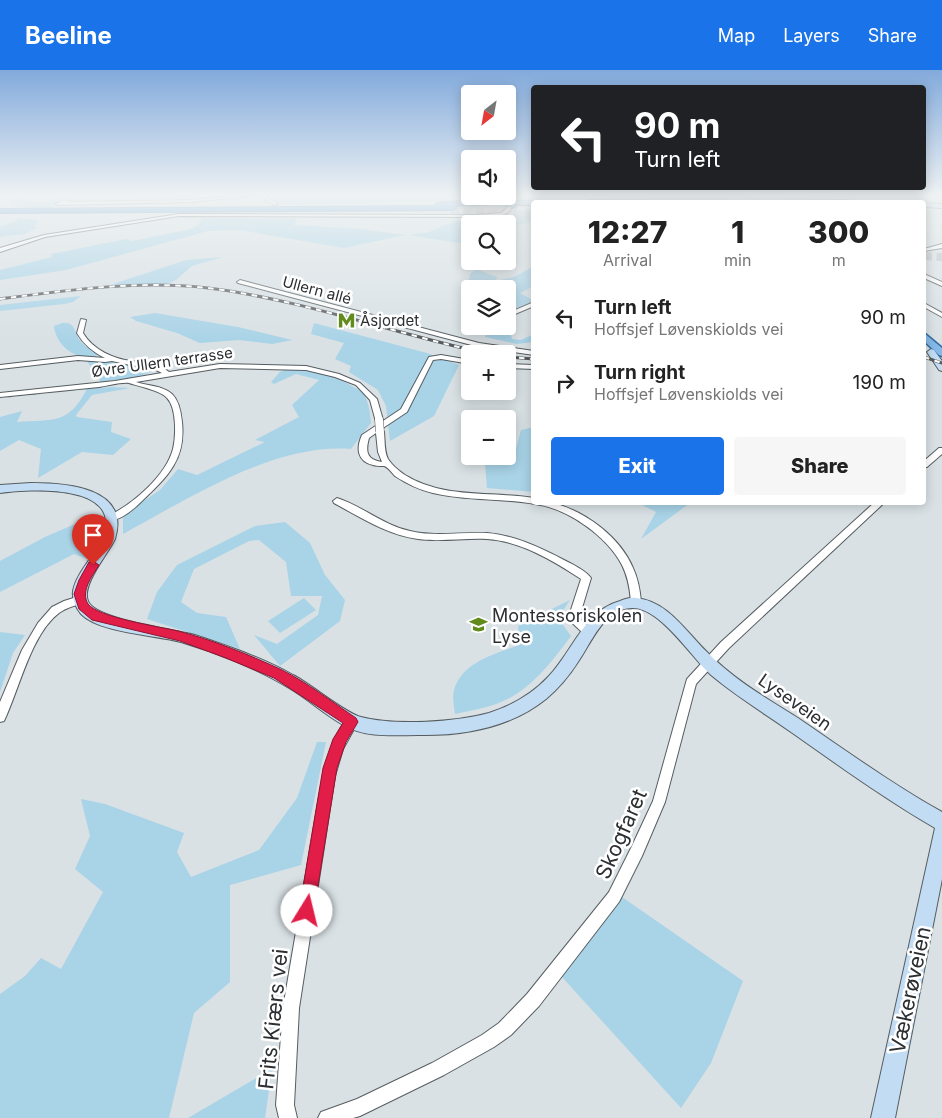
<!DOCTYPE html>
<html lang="en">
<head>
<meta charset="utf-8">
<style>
	:root { --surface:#fff; --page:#f6f6f6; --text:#222; --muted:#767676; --accent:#1a73e8 }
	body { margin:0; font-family:Inter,sans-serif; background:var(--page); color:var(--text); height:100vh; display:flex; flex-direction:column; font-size:19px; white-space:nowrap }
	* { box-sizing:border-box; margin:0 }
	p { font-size:16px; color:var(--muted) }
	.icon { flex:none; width:28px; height:28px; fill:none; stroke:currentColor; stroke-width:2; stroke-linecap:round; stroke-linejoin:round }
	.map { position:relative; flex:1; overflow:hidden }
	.side { position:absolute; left:531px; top:130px; width:395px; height:305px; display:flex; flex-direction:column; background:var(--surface); border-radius:5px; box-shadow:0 2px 12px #0003 }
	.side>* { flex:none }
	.guide { position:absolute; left:531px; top:15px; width:395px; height:105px; border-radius:5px; box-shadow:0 2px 12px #0003; background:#202124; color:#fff; overflow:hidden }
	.needle { width:32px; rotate:211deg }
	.fabs { position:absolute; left:461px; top:15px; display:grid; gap:10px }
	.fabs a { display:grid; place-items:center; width:55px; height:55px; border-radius:5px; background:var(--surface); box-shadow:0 2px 12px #0003; font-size:25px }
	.pin { position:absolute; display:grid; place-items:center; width:42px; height:42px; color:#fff; margin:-51px -21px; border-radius:50% 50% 50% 0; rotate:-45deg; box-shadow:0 0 5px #0007 }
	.pin .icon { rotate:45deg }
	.me { position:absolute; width:55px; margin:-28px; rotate:9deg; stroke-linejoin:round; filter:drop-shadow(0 0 4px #0008) }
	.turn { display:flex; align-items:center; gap:18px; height:105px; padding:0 20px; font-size:22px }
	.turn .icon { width:65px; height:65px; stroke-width:2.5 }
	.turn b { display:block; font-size:35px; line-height:42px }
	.eta { display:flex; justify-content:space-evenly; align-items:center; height:85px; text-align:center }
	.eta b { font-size:30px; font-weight:800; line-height:35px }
	.cta { display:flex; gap:10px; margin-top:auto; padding:10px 20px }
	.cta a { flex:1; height:58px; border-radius:5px; background:var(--accent); color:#fff; font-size:20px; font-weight:800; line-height:58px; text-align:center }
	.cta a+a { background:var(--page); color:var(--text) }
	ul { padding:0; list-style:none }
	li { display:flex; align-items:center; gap:15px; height:65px; padding:0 20px }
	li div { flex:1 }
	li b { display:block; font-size:19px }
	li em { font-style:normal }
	header { display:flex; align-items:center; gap:30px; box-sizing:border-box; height:70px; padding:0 25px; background:var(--accent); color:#fff }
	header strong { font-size:24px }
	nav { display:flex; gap:28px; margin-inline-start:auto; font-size:18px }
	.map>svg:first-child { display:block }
	.green { fill:#a9d3e7 }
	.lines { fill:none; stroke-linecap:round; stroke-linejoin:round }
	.highway-tunnel { stroke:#b6bdc1; stroke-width:8; stroke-dasharray:8 4.5; stroke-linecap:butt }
	.street-casing { stroke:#565d61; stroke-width:2 }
	.secondary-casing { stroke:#565d61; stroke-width:2 }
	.primary-casing { stroke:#316b9d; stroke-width:3 }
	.highway-casing { stroke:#316b9d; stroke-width:2 }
	.street { fill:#fff; fill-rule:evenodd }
	.secondary { fill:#c2dcf3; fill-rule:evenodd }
	.primary { fill:#85b9e7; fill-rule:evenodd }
	.highway { fill:#348bd7; fill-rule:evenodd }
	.rail-casing { stroke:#565a5d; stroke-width:3 }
	.rail { stroke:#fff; stroke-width:2; stroke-dasharray:5.5; stroke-linecap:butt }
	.street-bridge-casing { stroke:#565d61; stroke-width:9; stroke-linecap:butt }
	.street-bridge { stroke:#fff; stroke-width:8 }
	.route { fill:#e11d48; stroke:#92132f }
	.labels { text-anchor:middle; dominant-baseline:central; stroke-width:5; stroke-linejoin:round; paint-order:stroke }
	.far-street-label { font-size:15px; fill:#2c2f31; stroke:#fff }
	.far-poi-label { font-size:15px; fill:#2c2f31; stroke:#fff; text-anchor:start }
	.poi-label { font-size:18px; fill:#2c2f31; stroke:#fff; text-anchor:start }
	.street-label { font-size:18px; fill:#2c2f31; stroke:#fff }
	.near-street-label { font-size:21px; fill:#2c2f31; stroke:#fff }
</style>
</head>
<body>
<header>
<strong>Beeline</strong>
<nav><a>Map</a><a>Layers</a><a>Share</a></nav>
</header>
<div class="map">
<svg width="942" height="1048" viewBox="0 0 942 1048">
	<rect width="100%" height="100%" fill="#d9e1e5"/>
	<!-- green -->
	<path class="green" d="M19,126H24L27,132L58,131L50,139L27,138L12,134L13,130Z
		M267,126H494L476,130L285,135Z
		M531,139H534V152L508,156V154H470V172L457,173L409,165L429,162L455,151L505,148Z
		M19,148L39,151L33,157H38L25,164L0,167V157L14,152Z
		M202,148L297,149L294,155L361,159L405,165L344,178L240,160L208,161L66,200L0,210V200L52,187L51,184L126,169L132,171L191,159L198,155Z
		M223,187L192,196L176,210L167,214L107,216L186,190Z
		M534,196V216L520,223L534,231L508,241V219H470V244L461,241L470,204L476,199L497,207L496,211L514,207Z
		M81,226L73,232L64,234L0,241V235Z
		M155,243L238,257L292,270L272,274L239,270L200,273L177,263L136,251L130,247Z
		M62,253C77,251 74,266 83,274C88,279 95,282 101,285C95,286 88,287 81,286C67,284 55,269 54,256Z
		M314,253L427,283L459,295L434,346L390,371L386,336L378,320L349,302L351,296L335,289L344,273L311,264Z
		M490,256H500L510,260L512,269L521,270L534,264V272L517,274L485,267Z
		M85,289L115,292L153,301L138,307L100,312L99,306Z
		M287,299C311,299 331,304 352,316C355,318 360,320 362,322C369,330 370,343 371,353L351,379C274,373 189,428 123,464V445L160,420L178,399L197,405L265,372L255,370L299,347L292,335L319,310L296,304L274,314L271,312L280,302Z
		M111,317L130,318L92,325L76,345L77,347L112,352L111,362L131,369L113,385L82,382L38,408L41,379L19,370L0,381V347L22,341L17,352C54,349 68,355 87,319Z
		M534,357V422L487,418L485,394L498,395L514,386L521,360Z
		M638,433H690L641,469L656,442Z
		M98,444L100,464L87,489L74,484L0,522V491L45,467Z
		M285,452L310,473L325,505L345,530L340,551L280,596L254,565L277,574L318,545L322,526H291L286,492L259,470L249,471L194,499L181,532L197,543L226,547L240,579L147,549L157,522L177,495L255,456Z
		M304,528L316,540L280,563L268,551Z
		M570,530L558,548L571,566C551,593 527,625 493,635C481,639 467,641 455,644C454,637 452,627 454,620C462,592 495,584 519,575L518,556Z
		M0,562L25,565L13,583L0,622Z
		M317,672H326L301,795L230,815V912L194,943L169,1048H0V924L25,906L41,888L61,899L103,822L75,799L90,766L81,729L105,734L184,763L177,782L191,807L259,780L297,728Z
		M622,827L743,911L711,993L681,1038L562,907Z
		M272,999L265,1048H188Z"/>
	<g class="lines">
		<!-- highway-tunnel -->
		<path class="highway-tunnel" d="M451,141L534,145
			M924,186L942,187"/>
		<defs>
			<path id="street" d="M235,126H249L192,132L57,135L55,134L64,130L71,132L192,130Z
				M260,126H265L278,134L274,135Z
				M507,137H511L510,141L503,145L474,147L179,146L45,167L0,182V178L44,165L179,144L474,145L502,143Z
				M942,174V178L924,181V179Z
				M924,204L942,212V216L924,208Z
				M240,210L479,273L534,281V285L479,277L238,213L237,212Z
				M534,232V236L508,247V243Z
				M924,233L942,243V247L924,237Z
				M81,249L86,250L83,263C93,280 114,289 132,291C145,293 158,293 169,302L220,294L306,296L339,304L360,313L377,329L383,350L382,352H376L370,330L356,315L335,307L306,300L220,298L136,312C147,316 162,315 172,324C179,331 181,342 182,352C186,389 168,406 143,430C135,438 120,452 108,450L107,448L108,446C132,435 166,406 173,379C176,367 177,338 167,328C162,321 138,316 129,313C121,312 107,316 99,317C66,320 33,324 0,327V323L115,311L162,303L152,298L130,295L112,291L105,292L78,290L0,299V295L78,286L105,288C93,282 84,275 77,263Z
				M480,256H486L484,259L487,263L486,264H482L478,259Z
				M441,285L470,290V294L441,289L433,290L407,342L380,360L384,362C385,371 384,381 388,389C392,395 399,401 405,405C444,429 490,421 534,428V432C540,432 547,432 553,433C585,441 620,467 633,498C638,509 640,520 641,532L640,535H632L631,532C630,519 628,507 622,495C607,466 567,438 535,434C501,428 466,431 433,423C420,420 407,414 395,406C392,403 388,397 384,396C380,396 376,396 373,395C357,391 356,378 362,365L401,339L429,287ZM376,363L378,382L382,392C367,390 365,382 369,368Z
				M508,294L534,295V299L508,298Z
				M939,378H942V384L927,397H924V391Z
				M337,428C362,436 383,455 410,461C435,467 461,462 487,463C513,465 539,477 562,489C572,494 585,500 591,508L579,548L593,561L592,564H584L568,549L581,509C554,491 520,471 487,469C464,468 440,472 418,469C387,465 360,447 334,433L333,431Z
				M875,432H885L729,578L696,614L665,732L642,786L619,832L539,936L511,965L494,977L444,1005L360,1046L353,1048H318L321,1042L357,1029L432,993L482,965L499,953L527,924L609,822L632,776L653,731L687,609L721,572Z
				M80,526L84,527L85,530L84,533C75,535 66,538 59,543C31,564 19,620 4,651L0,652V632L22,580L38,553L52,537L64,531Z
				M352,647L356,648L358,652L343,679L335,706L299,938L294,1035L297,1048H279L276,1035L283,938L319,727C322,709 334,653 352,647Z"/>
			<path id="secondary" d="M751,129L847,130L850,132H749Z
				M924,133L942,134V138L924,137Z
				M931,279L934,280L942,291V301L939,300L927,282Z
				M31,413C65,413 131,417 115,469C108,484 81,515 88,531C95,550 177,559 198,566C230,577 263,588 293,605C311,614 345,643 361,647C395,656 456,652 489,643C511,636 532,624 548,607C573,581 584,541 620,531C625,529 631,527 636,528C668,531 686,562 707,582C733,609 766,628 798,648C845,680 892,714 942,742V809L895,1048H871L935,758C885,729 838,695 791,662C764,643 736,626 711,605C691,587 660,537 632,538C603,539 592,572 578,592C569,606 558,619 546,629C510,658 462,666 418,665C394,665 366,668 345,656C325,645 308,629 289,618C258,599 215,582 181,572C156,565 99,563 81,544C76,538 72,529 73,521C77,501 95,486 103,467C124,413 29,419 0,423V415Z"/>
			<path id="primary" d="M729,126H744L755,130L752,132H745L746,130H732L741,131L742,132H588L591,130L727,129V127Z
				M506,131H534L537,132H534V135L508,134L505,132Z
				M924,263L942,278V286L939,285L924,271Z"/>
			<path id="highway" d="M502,130L513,131L516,136L512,138L502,134L453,136L456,138L452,140L0,143V139L438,136L436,134L440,132Z"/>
		</defs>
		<!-- street casing -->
		<use href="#street" class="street-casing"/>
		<!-- secondary casing -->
		<use href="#secondary" class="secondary-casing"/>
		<!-- primary casing -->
		<use href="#primary" class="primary-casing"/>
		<!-- highway casing -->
		<use href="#highway" class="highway-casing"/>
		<!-- street -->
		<use href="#street" class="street"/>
		<!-- secondary -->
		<use href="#secondary" class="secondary"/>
		<!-- primary -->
		<use href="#primary" class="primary"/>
		<!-- highway -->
		<use href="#highway" class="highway"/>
		<defs>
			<path id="rail" d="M0,229C68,220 139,210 208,218C304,230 395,264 489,284
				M508,287L534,289
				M924,287L942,293"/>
		</defs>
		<!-- rail casing -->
		<use href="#rail" class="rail-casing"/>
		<!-- rail -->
		<use href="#rail" class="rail"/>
		<defs>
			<path id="street-bridge" d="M379,350L380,362"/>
		</defs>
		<!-- street-bridge casing -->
		<use href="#street-bridge" class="street-bridge-casing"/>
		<!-- street-bridge -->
		<use href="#street-bridge" class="street-bridge"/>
	</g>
	<!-- sky -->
	<linearGradient id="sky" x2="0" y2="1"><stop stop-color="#82aadc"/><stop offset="0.46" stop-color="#eef2f3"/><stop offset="1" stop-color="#eef2f3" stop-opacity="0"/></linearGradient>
	<rect width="942" height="272" fill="url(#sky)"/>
	<!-- route -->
	<path class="route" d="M93,491L99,495C93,505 80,521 88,534C97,547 160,557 178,561C213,570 250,585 282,600C308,613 332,632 356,648L358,652L346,672L337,698L313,846L307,849L301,846L299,841L323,698L333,669L343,653L274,608L226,588L180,571L92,550L79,539L74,524L79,510L89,492Z"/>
	<!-- icons -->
	<defs>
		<symbol id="metro-bare" viewBox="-9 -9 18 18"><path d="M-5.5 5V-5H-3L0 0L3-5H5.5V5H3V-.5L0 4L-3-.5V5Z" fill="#618c1c" stroke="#fff" stroke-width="2.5" paint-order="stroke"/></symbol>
		<symbol id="school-bare" viewBox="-9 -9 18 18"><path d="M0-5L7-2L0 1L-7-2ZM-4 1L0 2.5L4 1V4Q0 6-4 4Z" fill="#618c1c" stroke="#fff" stroke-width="2.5" paint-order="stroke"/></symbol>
	</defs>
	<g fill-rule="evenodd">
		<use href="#metro-bare" x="334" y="238" width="25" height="25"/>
		<use href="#school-bare" x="466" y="542" width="25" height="25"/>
	</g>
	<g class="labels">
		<!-- far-street labels -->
		<g class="far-street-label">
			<text transform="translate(317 220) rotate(15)">Ullern allé</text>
			<text transform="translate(162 292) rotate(-8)">Øvre Ullern terrasse</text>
		</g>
		<!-- far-poi labels -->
		<g class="far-poi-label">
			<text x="360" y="250">Åsjordet</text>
		</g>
		<!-- poi labels -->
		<g class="poi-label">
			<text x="492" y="545">Montessoriskolen<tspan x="492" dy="21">Lyse</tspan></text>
		</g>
		<!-- street labels -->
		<g class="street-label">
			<text transform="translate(795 632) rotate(35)">Lyseveien</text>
		</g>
		<!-- near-street labels -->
		<g class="near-street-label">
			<text transform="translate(621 764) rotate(-66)">Skogfaret</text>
			<text transform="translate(910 920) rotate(-78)">Vækerøveien</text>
			<text transform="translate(273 949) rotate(-84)">Frits Kiærs vei</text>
		</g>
	</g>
</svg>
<div class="fabs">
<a><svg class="needle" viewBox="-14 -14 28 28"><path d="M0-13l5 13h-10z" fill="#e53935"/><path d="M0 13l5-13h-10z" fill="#767676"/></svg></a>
<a><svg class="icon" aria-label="sound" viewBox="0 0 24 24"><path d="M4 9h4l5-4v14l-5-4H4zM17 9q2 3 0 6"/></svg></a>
<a><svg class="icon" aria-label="search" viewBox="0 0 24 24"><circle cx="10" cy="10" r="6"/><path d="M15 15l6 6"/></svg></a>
<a><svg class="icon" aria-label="layers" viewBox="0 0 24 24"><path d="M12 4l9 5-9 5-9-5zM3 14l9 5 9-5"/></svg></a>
<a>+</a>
<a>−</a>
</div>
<div class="pin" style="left:93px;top:495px;background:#d93025"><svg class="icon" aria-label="arrive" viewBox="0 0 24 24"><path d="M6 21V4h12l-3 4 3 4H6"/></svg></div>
<svg class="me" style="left:307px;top:841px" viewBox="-20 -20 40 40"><circle r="19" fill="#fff"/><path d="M0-13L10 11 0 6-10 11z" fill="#e11d48"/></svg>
<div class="guide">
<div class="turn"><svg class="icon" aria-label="left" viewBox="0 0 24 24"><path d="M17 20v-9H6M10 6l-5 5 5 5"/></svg><div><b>90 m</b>Turn left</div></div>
</div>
<section class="side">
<div class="eta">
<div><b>12:27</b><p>Arrival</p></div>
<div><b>1</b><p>min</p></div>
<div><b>300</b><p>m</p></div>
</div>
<ul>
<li><svg class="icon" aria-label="left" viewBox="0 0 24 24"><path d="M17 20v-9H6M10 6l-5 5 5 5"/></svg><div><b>Turn left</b><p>Hoffsjef Løvenskiolds vei</p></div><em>90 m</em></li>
<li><svg class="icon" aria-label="right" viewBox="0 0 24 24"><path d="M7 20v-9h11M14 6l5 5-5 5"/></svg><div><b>Turn right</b><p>Hoffsjef Løvenskiolds vei</p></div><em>190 m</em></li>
</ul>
<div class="cta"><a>Exit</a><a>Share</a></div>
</section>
</div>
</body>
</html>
